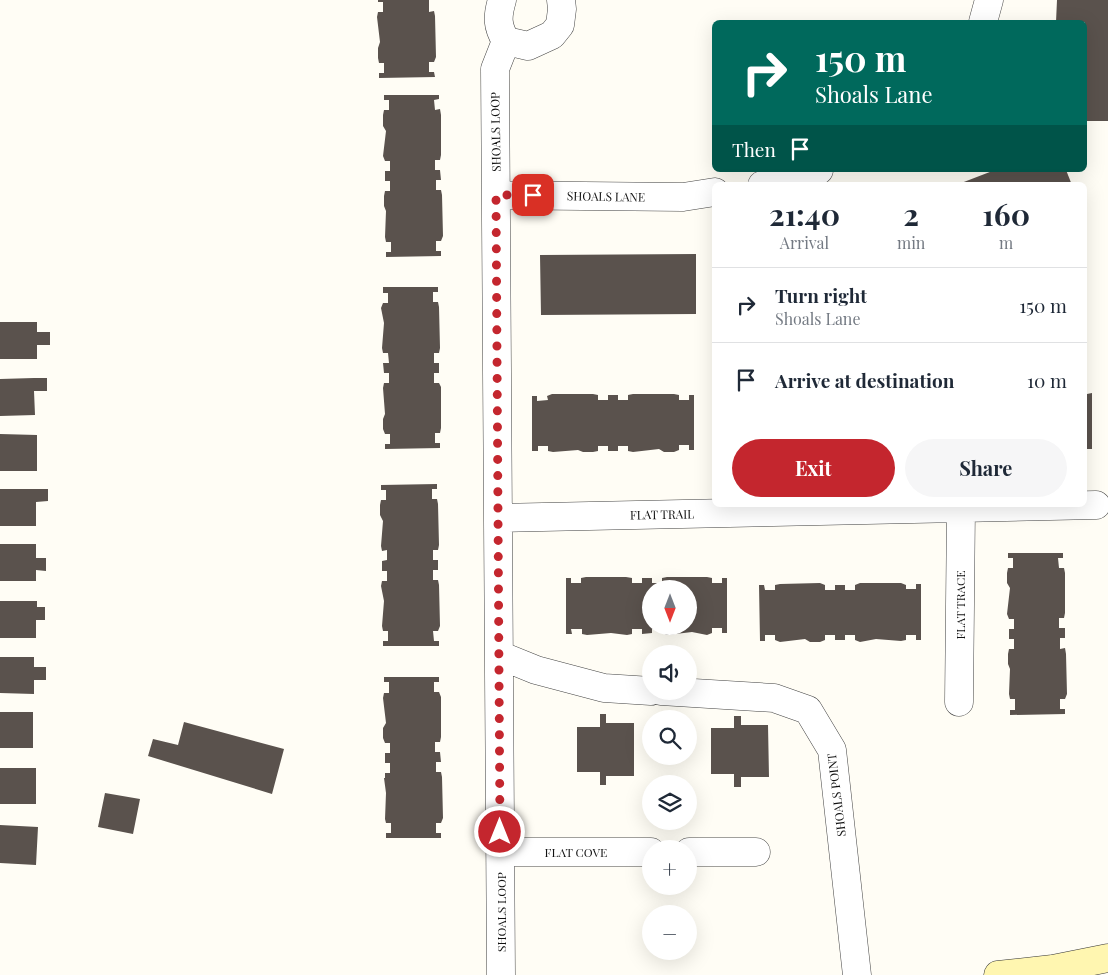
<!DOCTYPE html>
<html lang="en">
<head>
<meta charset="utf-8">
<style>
	:root { --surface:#fff; --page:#f6f6f7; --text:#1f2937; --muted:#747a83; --line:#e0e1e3; --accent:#c4262e }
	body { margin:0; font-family:"Playfair Display",serif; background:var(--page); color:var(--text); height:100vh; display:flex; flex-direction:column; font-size:19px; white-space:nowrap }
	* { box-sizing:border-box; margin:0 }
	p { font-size:16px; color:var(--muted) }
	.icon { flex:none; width:28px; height:28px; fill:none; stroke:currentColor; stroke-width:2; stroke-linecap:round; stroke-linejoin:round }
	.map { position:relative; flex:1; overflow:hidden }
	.sheet { position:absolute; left:712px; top:182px; width:375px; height:325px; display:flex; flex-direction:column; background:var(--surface); border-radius:8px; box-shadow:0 5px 20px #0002 }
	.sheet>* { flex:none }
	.top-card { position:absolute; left:712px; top:20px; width:375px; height:152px; border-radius:8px; box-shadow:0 5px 20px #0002; background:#00695c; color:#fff; overflow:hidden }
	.needle { width:32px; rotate:180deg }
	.tools { position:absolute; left:642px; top:580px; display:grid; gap:10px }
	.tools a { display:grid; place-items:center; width:55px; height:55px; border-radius:50%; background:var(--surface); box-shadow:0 5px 20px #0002; font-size:25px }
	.pin { position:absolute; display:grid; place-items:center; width:42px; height:42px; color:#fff; margin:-21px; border-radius:10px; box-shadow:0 2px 8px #0006 }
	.me { position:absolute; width:55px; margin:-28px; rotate:0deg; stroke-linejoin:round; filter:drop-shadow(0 0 4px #0008) }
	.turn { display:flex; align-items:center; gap:18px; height:105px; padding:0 20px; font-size:22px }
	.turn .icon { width:65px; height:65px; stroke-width:2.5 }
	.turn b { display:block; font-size:35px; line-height:42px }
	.then { display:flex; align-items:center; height:48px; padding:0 20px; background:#0003; gap:10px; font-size:19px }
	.eta { display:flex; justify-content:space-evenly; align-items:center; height:85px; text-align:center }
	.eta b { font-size:30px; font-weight:700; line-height:35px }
	.action { display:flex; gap:10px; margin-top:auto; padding:10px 20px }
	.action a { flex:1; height:58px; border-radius:30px; background:var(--accent); color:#fff; font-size:20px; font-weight:700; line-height:58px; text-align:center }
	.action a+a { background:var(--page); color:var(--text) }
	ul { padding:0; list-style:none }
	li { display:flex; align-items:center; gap:15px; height:75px; padding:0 20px; border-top:1px solid var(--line) }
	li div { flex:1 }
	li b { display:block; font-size:19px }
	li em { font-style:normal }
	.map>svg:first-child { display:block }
	.building { fill:#5a524d; fill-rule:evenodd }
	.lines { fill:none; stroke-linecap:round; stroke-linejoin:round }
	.street-casing { stroke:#444; stroke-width:29 }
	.secondary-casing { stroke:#333; stroke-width:29 }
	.street { stroke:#fff; stroke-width:28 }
	.secondary { stroke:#fff6b0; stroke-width:28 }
	.route { stroke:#c4262e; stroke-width:9; stroke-dasharray:0 16.2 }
	.labels { text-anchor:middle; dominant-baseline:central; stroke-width:5; stroke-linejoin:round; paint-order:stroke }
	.street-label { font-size:12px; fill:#111; stroke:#fff }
</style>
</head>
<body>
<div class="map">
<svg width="1108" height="975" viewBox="0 0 1108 975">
	<rect width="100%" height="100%" fill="#fffdf5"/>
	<!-- building -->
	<path class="building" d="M378,0H429V12L434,11L435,16L436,57L434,62H429V72H434L435,77L379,78V73H384V63H379L378,58V48L380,42L377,17L378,12H383V2H378Z
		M1057,0H1108V121H1085V22H1056Z
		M384,95H439V99L434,100L435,110L440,109L441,115V155L440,160H435V170H440L441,180H436V190H441L442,195L443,236L441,241H436V251H441V256L386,257V252H391V242H386L385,237L386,211L384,206V196L385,191H390V181H385V171H390V161H385L383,156L386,131L383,126V115L384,110H389V100H384Z
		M995,170H1066L1072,185H956Z
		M696,254V314L541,315L540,255Z
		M383,287H438V292H433V302H438L439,307L440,348L439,353H434V363H439V373H434V383H439L441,387V428L440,433H435V443H440V448L385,449V444H390V434H385L383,429V419L385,414L383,388L384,383H389V373H384L383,363H389L388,353H383L382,348L384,323L381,308L383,303H388V293H383Z
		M0,322H37V332H50V345H37V359H0Z
		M34,378H47V391H34L35,415L0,416V379Z
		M1092,393V449H1087V444H1085V399H1087V394Z
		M552,394H593L598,395V400H608V395H618V400H628V395L633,394H674L679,395V400H689V395H694V450H689V445H679V450L674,452H664L659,449L633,452L628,451V446H618V451H608V446H598V451L593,452H583L578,450L553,452L548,451V446H538V451H532V396H537V401L548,400L547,396Z
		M0,434L37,435V471H0Z
		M437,484V489H432V499H437L438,504L439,545L438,550H433V560H438V570H433V580H438L439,585L440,626L438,631H433L434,641H439V646H383V641H388V631H383L382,626L384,601L381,586L382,581H387V571H382V561L387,560V550L382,551L381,546L383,521L380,515V505L381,500H386V490H381V485Z
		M0,489H48V501L36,502V526H0Z
		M0,544H36V558H46V571L36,570V581H0Z
		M1008,553H1063V558H1058L1059,568H1064L1065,573V613L1064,618H1059V628H1065V638H1060V649L1065,648L1066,654L1067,694L1065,699H1060V709H1065V714L1010,715V710H1015V699H1010L1009,694L1010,669L1008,664V654L1009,649H1014V639H1009V629H1014V619H1009L1007,614L1010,588L1007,583V573L1008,568H1013V558H1008Z
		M586,577H626L632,578V583H642V578H652V583H662V578L667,577H707L712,578V583H722V578H727V633H722V628H712V633L707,635L692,632L667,635L662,633V629H652V633L642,634V629H632V634L627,635L611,633L587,635L582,634V629H571L572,634H566V578H571V583H581V578ZM651,589H689V626H651Z
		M820,583L825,585V590H835V585H845V590H855V585L860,583H901L906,585V589H916V584H921V640H916V635H906V640L901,641L876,639L860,642L855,640V635H845V640H835V635H825V640L820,642H810L805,639L780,642L775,640V635H765V641H760L759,585H764L765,590H775V585L780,584Z
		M0,601H37V607H45V620H36V638H0Z
		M0,657H34V667H46V680H34V694L0,693Z
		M384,677H439V682H434V692H439L441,697V737L440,742H435V752H440L441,762H436V772H441L442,777L443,818L441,823H436V833H441V838H386V833H391V823H386L385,819L386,793L384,778H385V773H390V763H385V753H390V743H385L383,738V728L386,723L383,698L384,693H389V682H384Z
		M0,712H33V748H0Z
		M600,714H606V723H634V776H606V785H600V772H577V727H600Z
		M734,716H741V725H768L769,777H741V787H734V774H711V728H734Z
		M184,722L284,749L272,794L148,756L153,739L178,745Z
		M0,768H36V804H0Z
		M105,793L140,799L133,834L98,827Z
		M0,825L38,827L36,865L0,863Z"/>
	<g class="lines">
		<defs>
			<path id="street" d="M502,0C497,17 497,26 506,41L528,46L552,35L560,25L562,9L561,0
				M983,22L989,0
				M762,185L793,180L819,170
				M496,195L683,197L715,192
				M498,518L1096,505
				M499,655L536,670L604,688L651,691
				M661,691L774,698L808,710L832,750L857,975
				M959,702L961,508
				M501,852H651
				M689,852H756
				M501,975L495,69L506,41"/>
			<path id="secondary" d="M998,975L1053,969L1108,958"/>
		</defs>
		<!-- street casing -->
		<use href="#street" class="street-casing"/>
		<!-- secondary casing -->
		<use href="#secondary" class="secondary-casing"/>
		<!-- street -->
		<use href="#street" class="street"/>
		<!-- secondary -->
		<use href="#secondary" class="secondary"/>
	</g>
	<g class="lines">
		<!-- route -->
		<path class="route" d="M500,832L496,195H533"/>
	</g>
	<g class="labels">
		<!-- street labels -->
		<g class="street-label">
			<text transform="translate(495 132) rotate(-91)">SHOALS LOOP</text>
			<text transform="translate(606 196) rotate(1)">SHOALS LANE</text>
			<text transform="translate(662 514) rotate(-1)">FLAT TRAIL</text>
			<text transform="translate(960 605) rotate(-90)">FLAT TRACE</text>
			<text transform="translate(836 795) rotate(-97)">SHOALS POINT</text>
			<text x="576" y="852">FLAT COVE</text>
			<text transform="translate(501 912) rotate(-90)">SHOALS LOOP</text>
		</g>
	</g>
</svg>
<div class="tools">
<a><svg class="needle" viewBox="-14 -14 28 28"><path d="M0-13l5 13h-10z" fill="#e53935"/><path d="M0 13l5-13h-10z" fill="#747a83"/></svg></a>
<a><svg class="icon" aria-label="sound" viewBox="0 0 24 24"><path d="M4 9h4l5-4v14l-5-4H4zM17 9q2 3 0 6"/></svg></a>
<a><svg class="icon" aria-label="search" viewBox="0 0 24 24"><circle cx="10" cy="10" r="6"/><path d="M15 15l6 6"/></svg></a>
<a><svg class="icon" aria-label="layers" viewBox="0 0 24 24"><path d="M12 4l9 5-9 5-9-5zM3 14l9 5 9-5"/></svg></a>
<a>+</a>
<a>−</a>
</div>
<div class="pin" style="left:533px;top:195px;background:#d93025"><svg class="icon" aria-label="arrive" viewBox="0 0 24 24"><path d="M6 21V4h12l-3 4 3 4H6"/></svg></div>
<svg class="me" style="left:500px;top:832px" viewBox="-20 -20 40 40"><circle r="17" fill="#c4262e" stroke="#fff" stroke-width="3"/><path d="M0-11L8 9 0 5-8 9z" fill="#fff"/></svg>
<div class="top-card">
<div class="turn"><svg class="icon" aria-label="right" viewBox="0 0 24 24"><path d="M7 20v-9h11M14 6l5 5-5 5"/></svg><div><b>150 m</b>Shoals Lane</div></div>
<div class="then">Then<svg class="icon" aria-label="arrive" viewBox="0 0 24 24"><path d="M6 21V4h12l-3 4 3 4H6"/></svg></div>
</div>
<section class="sheet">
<div class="eta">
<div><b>21:40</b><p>Arrival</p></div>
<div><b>2</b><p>min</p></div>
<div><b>160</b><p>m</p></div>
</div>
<ul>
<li><svg class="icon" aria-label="right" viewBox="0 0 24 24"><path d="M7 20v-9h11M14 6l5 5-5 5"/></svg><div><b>Turn right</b><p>Shoals Lane</p></div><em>150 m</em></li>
<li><svg class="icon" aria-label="arrive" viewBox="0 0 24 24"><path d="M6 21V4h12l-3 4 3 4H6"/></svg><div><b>Arrive at destination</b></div><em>10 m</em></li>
</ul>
<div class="action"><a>Exit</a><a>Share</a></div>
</section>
</div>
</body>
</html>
